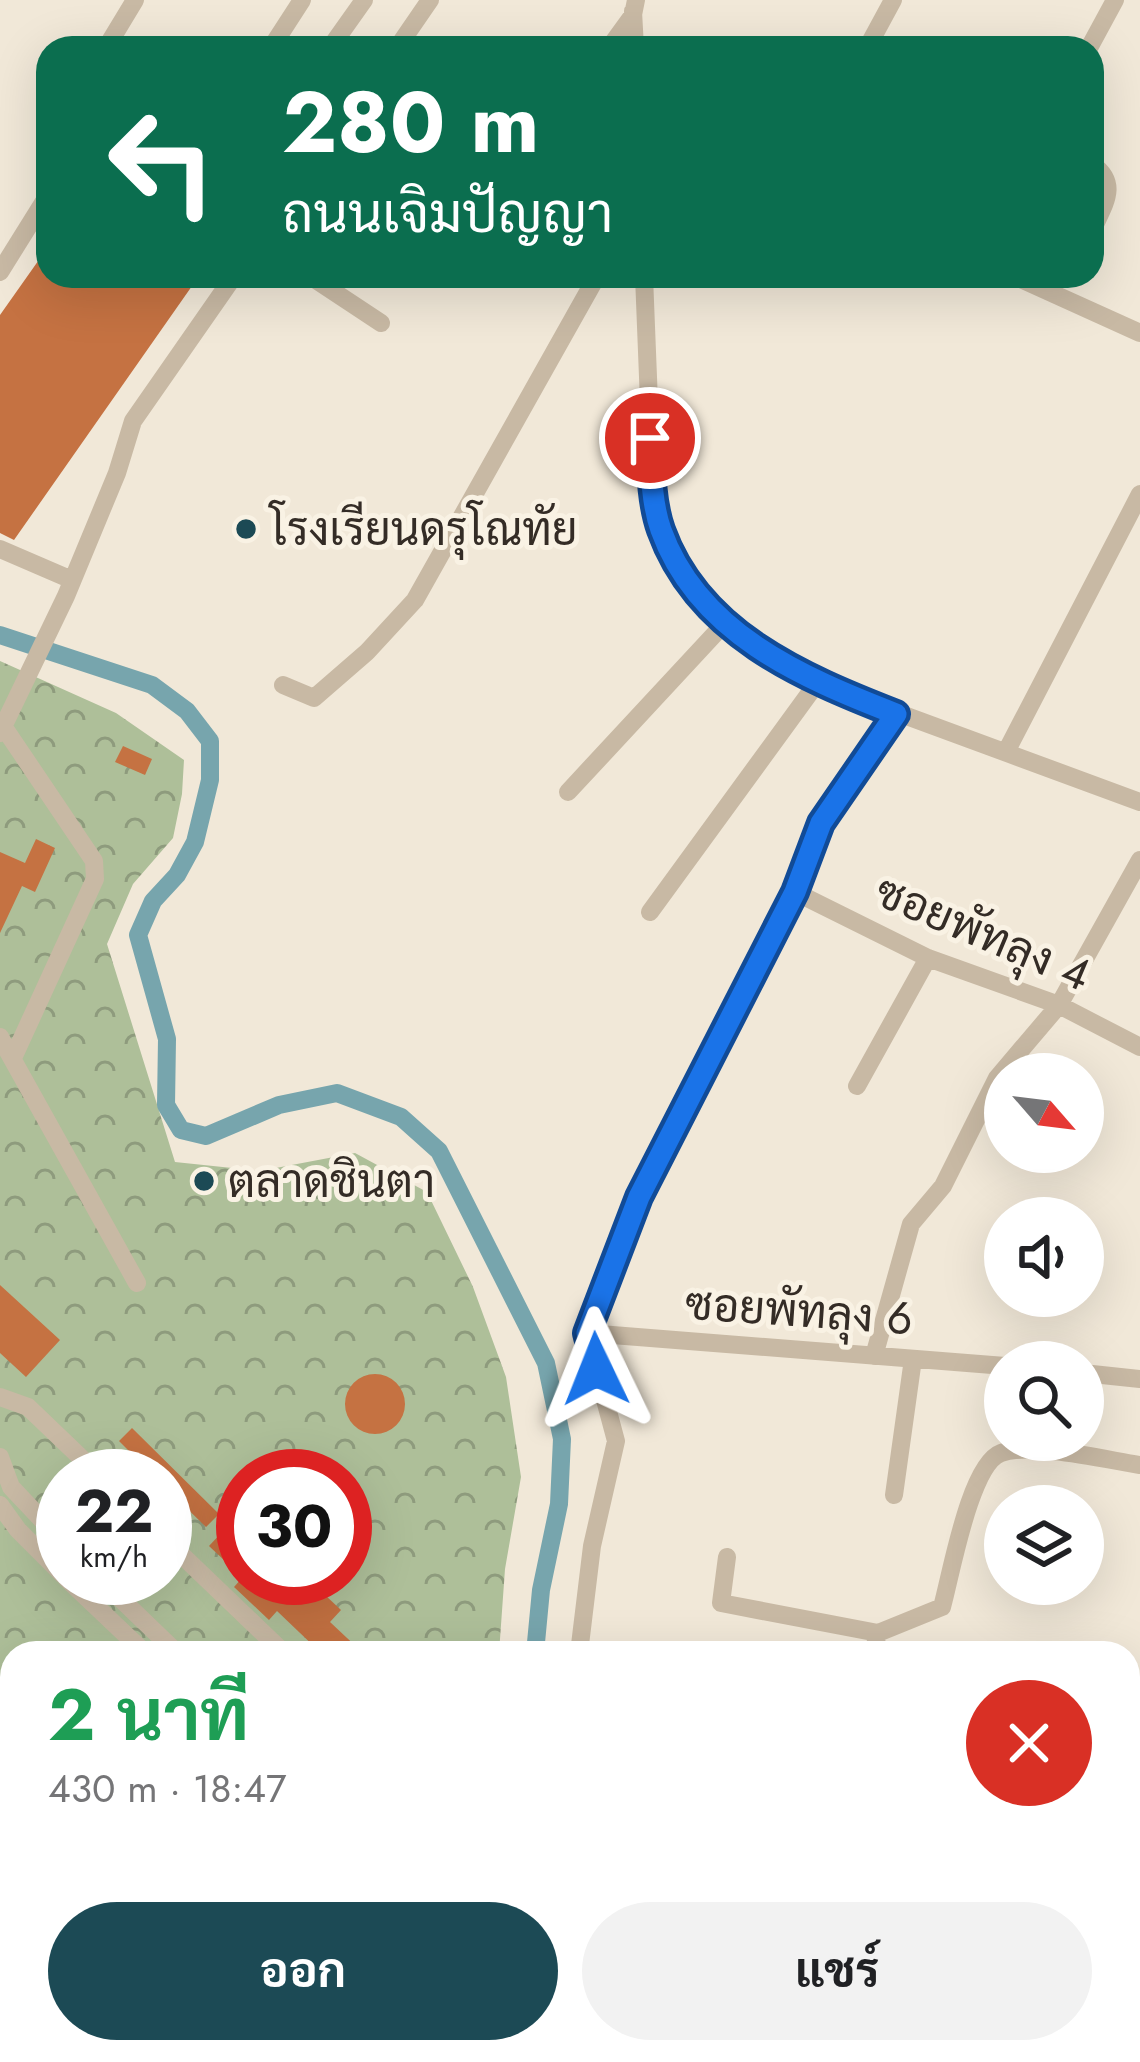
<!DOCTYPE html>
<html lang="th">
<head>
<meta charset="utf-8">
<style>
	:root { --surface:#fff; --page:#f2f2f2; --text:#202124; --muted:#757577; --accent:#1c4a55 }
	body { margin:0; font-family:Jost,Sarabun,sans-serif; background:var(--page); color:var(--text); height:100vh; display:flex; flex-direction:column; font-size:45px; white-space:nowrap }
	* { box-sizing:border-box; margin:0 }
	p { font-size:39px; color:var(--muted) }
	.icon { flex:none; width:66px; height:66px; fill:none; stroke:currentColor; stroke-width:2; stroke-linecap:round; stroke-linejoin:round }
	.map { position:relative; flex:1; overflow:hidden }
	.details { position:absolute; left:0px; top:1641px; width:1140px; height:423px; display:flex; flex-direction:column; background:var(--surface); border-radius:36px 36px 0 0; box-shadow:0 12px 48px #0002 }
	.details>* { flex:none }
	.top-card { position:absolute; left:36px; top:36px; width:1068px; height:252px; border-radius:36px; box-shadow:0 12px 48px #0002; background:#0b6e4f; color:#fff; overflow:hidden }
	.needle { width:78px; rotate:118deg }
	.fabs { position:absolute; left:984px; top:1053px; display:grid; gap:24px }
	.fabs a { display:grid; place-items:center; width:120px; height:120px; border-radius:50%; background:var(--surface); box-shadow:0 12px 48px #0002; font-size:60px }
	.speed { position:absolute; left:36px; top:1449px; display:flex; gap:24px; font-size:60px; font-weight:700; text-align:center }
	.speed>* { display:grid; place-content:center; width:156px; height:156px; border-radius:50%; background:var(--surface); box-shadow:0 12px 48px #0002; line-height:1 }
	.speed small { font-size:30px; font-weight:400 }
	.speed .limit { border:18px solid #d22; background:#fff; color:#111 }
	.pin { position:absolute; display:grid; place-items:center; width:102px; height:102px; color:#fff; margin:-51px; border:6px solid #fff; border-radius:50%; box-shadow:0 3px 12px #0007 }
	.me { position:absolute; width:132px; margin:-66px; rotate:358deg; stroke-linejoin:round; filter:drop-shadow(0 0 9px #0008) }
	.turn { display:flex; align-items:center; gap:42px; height:252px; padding:0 48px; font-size:54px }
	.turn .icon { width:156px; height:156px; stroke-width:2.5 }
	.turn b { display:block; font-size:84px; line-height:102px }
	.round { display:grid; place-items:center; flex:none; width:126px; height:126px; border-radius:63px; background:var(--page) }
	.head { display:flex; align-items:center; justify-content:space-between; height:204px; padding:0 48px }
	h1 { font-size:72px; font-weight:700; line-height:90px; color:#1e9e55 }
	.cta { display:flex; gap:24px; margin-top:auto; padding:24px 48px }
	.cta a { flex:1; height:138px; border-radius:72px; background:var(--accent); color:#fff; font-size:48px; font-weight:700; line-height:138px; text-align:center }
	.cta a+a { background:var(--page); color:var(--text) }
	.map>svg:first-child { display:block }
	.park { fill:url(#park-crowns); fill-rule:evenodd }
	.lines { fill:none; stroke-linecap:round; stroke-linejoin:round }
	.canal { stroke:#77a5ad; stroke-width:18 }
	.building { fill:#c57242 }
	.minor { stroke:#c8b9a4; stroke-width:18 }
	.route-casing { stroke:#114b97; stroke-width:30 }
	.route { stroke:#1a73e8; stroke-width:21 }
	.poi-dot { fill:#1c4a55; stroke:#f9f2e4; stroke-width:4.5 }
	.labels { text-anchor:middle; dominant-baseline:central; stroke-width:10; stroke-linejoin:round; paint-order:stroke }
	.poi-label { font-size:45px; fill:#342c26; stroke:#f9f2e4; text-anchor:start }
	.street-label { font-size:45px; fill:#342c26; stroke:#f9f2e4 }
</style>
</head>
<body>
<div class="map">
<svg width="1140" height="2062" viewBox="0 0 1140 2062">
	<defs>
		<pattern id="park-crowns" width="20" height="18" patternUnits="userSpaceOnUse" patternTransform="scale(3)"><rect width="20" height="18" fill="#aebf99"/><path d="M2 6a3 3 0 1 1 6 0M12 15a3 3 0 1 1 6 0" fill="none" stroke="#8e9b7d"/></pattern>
	</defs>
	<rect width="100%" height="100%" fill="#f1e8d8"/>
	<!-- park -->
	<path class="park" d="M0,661L116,713L184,760L182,794L173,838L133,884L107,944L175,1162L260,1171L355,1153L427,1192L473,1287L506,1377L521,1477L505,1569L499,1653H12V1718L0,1719ZM63,1476H165V1578H63ZM243,1476H345V1578H243Z"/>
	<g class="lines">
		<!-- canal -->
		<path class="canal" d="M0,635L152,685L187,711L210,741V780L195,842L177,875L153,901L138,935L167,1039L166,1105L181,1130L206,1136L279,1105L337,1093L401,1117L439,1151L546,1363L562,1439L559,1504L541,1590L535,1653
			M559,2062V2052"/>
	</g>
	<!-- building -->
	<path class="building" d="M48,247V276H199L14,540L0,533V315Z
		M123,746L152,759L145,775L115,762Z
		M36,839L55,848L35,892L22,886L0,933V852L25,863Z
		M0,1285L60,1340L26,1377L0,1353Z
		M345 1404a30 30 0 1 1 60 0a30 30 0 1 1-60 0Z
		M132,1428L219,1514L206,1527L165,1487V1476H154L119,1441Z
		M223,1531L243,1549V1578L209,1546Z
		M242,1578H274L285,1589L295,1578H307L341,1610L330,1622L363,1653H321L277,1611L269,1620L234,1587Z"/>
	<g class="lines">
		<!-- minor -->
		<path class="minor" d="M633,11L635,48
			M106,48L135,0
			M271,48L302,0
			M330,48L364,0
			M397,48L430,0
			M609,48L633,15L636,0
			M867,48L893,0
			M1089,48L1115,0
			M1092,164C1120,184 1104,204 1092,231
			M0,272L48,195
			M310,276L381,323
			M644,276L652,478L660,528L684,576L724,624L817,683L1140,802
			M1014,276L1140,333
			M0,549L72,580
			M283,685L314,698L367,652L415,600L597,276
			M3,726L94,861L95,879L13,1058
			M0,733L66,596L117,473L133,421L234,276
			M1006,752L1140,494
			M568,792L724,624
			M795,892L928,958L1059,1005L1140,1047
			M650,912L817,683
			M0,1037L137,1283
			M857,1086L928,958
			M587,1333L1005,1366
			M874,1356L911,1224L943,1186L997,1078L1059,1005L1140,860
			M1083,1373L1140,1379
			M0,1397L28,1407L100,1476
			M0,1457L11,1487L63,1542
			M894,1495L913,1359
			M0,1505L18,1530L63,1575
			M165,1539L284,1653
			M727,1557L721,1603L878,1633
			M66,1578L145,1653
			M99,1578L177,1653
			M579,1653L592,1546L616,1441L587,1333L639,1197L795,892L822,823L895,714
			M873,1653L878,1633L942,1607C951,1575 970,1464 1001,1453C1032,1442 1107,1460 1140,1465
			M1128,1825L1140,1823
			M1128,1993H1140
			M0,2021L12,2017
			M166,2052V2062
			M245,2052L246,2062
			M525,2052L527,2062
			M604,2052L612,2062
			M666,2062L772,2052"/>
	</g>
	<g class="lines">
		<defs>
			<path id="route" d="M596,1369L587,1333L639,1197L795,892L821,823L896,714C801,677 698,633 661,530C651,502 651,467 650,438"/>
		</defs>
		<!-- route casing -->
		<use href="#route" class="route-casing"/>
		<!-- route -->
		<use href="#route" class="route"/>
	</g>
	<!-- markers -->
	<g class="poi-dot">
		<circle cx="246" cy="529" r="12"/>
		<circle cx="204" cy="1181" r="12"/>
	</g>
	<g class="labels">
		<!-- poi labels -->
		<g class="poi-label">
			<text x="270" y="529">โรงเรียนดรุโณทัย</text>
			<text x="228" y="1181">ตลาดชินตา</text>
		</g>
		<!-- street labels -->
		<g class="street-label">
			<text transform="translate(983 933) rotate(23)">ซอยพัทลุง 4</text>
			<text transform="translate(799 1311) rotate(4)">ซอยพัทลุง 6</text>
		</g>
	</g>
</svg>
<div class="fabs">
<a><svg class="needle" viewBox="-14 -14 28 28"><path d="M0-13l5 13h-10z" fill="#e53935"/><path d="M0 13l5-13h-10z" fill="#757577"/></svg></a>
<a><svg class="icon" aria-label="sound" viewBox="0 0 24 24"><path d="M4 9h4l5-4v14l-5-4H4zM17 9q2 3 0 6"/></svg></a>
<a><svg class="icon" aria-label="search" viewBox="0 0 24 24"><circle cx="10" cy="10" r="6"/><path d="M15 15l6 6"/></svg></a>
<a><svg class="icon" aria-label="layers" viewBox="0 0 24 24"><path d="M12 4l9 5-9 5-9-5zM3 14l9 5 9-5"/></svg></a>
</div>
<div class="speed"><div>22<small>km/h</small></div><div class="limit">30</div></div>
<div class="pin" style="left:650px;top:438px;background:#d93025"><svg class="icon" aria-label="arrive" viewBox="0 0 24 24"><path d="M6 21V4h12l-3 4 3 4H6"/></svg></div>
<svg class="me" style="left:596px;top:1369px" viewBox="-20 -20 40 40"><path d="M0-17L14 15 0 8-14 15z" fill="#1a73e8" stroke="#fff" stroke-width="4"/></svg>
<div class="top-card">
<div class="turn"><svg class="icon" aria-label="left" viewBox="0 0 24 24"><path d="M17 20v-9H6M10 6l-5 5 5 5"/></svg><div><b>280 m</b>ถนนเจิมปัญญา</div></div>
</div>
<section class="details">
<div class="head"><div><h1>2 นาที</h1><p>430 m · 18:47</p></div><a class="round" style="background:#d93025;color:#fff"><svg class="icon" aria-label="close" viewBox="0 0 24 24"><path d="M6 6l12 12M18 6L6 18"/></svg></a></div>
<div class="cta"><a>ออก</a><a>แชร์</a></div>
</section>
</div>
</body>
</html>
